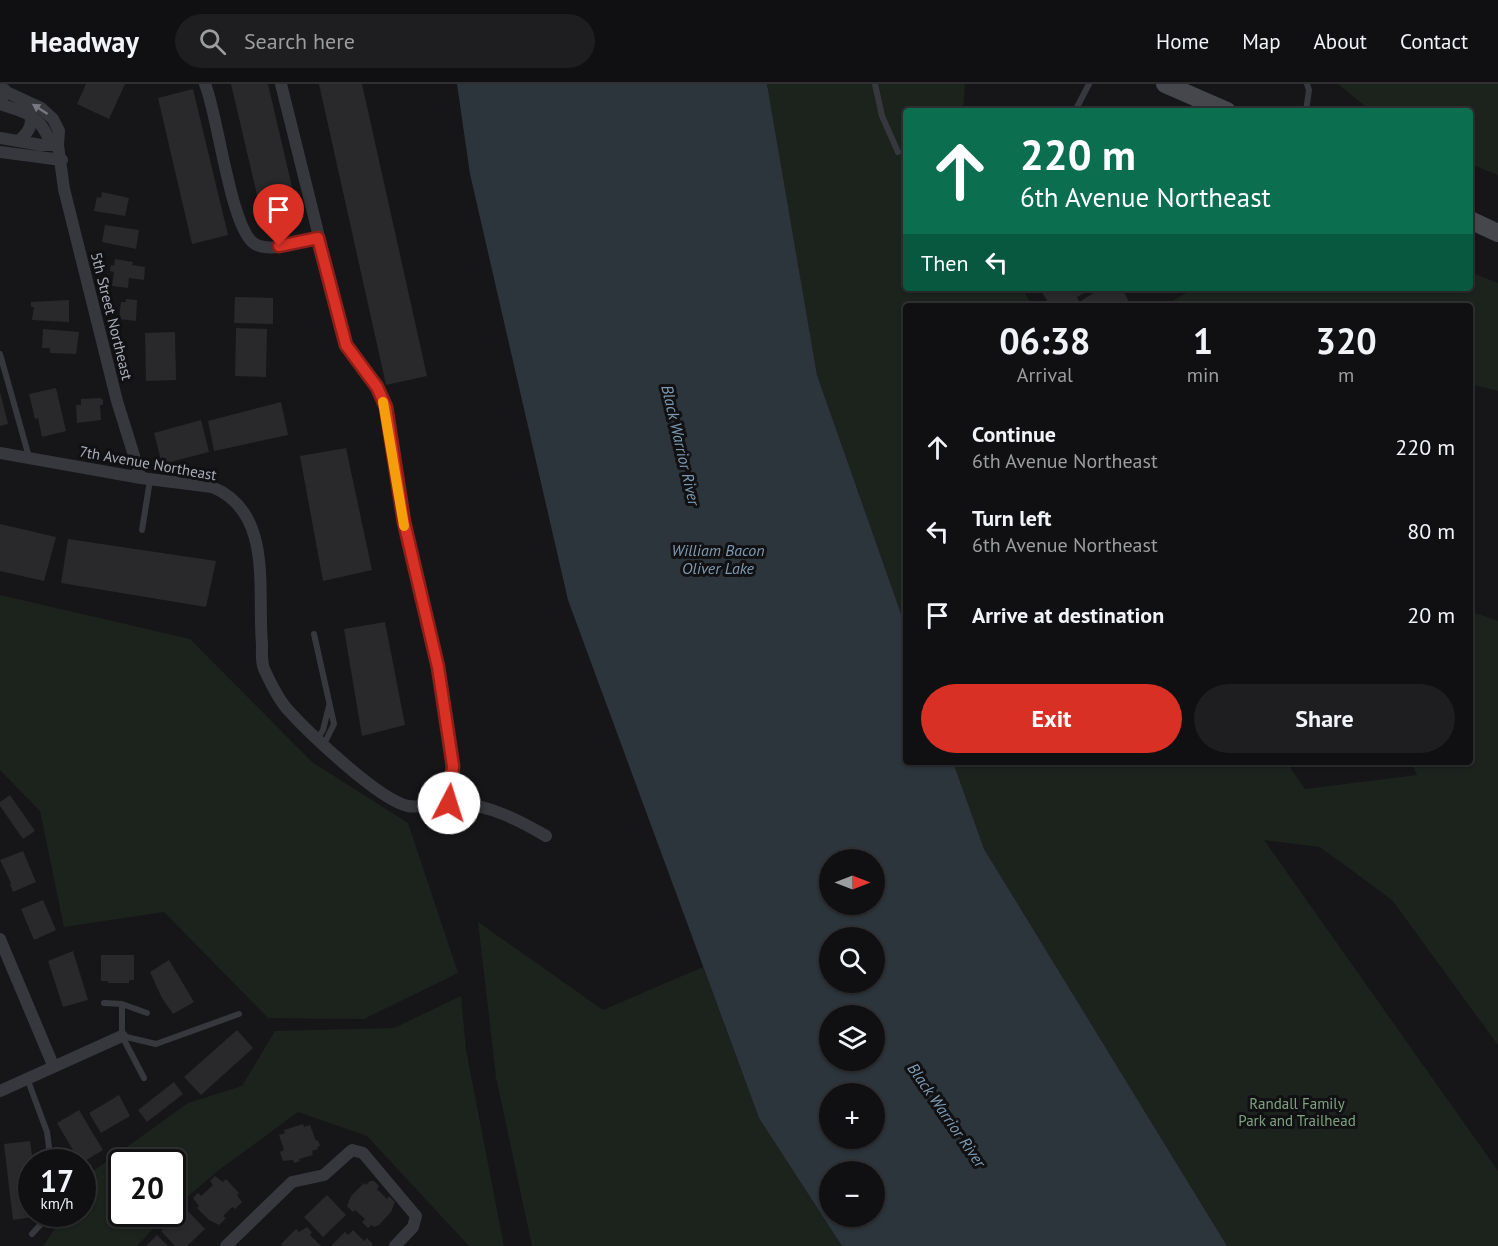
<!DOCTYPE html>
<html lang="en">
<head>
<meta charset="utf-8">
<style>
	:root { --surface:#101012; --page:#1e1e20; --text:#f1f3f6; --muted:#9c9d9f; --line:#303032; --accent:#d93025 }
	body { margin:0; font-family:"PT Sans",sans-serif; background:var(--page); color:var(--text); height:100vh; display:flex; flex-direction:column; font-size:22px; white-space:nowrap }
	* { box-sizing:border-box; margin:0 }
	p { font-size:20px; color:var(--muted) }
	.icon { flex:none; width:33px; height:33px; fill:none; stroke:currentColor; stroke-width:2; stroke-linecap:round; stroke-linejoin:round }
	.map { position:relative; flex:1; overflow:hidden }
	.sheet { position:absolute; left:903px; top:219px; width:570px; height:462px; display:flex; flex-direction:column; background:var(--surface); border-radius:6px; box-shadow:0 2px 4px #0004,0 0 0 2px var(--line) }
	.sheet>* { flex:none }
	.guide { position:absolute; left:903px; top:24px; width:570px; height:183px; border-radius:6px; box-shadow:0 2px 4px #0004,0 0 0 2px var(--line); background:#0b6e4f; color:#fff; overflow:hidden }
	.needle { width:39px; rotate:90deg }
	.fabs { position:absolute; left:819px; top:765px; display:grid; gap:12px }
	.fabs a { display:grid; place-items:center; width:66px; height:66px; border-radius:50%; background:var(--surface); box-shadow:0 2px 4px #0004,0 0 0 2px var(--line); font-size:30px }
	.speed { position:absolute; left:18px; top:1065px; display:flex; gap:12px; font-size:30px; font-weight:700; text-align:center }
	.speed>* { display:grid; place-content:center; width:78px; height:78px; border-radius:50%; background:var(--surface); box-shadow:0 2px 4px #0004,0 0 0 2px var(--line); line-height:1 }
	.speed small { font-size:15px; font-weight:400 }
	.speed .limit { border:3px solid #111; border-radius:9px; background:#fff; color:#111 }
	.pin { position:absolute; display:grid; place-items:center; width:51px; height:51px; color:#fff; margin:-62px -26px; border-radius:50% 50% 50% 0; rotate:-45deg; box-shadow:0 0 6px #0007 }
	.pin .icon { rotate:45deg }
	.me { position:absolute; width:66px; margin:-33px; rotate:5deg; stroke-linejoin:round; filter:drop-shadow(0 0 4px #0008) }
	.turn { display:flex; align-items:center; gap:21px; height:126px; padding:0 18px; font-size:27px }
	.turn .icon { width:78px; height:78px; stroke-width:2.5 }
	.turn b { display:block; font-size:42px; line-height:51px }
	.then { display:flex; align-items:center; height:57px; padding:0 18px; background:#0003; gap:12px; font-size:22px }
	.eta { display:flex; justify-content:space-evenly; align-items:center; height:102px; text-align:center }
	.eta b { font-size:36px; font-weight:800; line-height:42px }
	.button { display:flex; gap:12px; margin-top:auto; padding:12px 18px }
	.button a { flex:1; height:69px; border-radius:36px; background:var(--accent); color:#fff; font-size:24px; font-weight:800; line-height:69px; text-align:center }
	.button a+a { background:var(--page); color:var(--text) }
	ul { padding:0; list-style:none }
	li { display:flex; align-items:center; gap:18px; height:84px; padding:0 18px }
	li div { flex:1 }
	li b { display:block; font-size:22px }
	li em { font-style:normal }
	header { display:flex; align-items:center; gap:36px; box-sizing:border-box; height:84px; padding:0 30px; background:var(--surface); border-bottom:2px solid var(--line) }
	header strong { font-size:28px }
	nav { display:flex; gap:33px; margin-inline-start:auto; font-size:21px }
	.search { width:420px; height:54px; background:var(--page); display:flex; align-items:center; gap:15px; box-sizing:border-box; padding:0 21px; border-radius:33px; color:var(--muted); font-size:22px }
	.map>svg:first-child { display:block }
	.green { fill:#1c231d }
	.water { fill:#2c353c; fill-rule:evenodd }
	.building { fill:#29292c }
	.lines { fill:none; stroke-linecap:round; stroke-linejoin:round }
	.service { stroke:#37383d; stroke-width:6 }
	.minor { stroke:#37383d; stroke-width:12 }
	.secondary { stroke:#45474d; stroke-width:18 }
	.oneway { fill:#757881 }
	.route-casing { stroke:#8d1f18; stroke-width:15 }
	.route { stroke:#d93025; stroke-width:10 }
	.slow { stroke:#f59e0b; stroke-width:10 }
	.labels { text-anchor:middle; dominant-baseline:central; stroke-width:6; stroke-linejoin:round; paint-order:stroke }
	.street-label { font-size:15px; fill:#a8adb8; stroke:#111113 }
	.park-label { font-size:15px; fill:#7fa381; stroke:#111113 }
	.water-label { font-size:16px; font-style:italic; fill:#7f9bb3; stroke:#111113 }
</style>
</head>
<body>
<header>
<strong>Headway</strong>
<div class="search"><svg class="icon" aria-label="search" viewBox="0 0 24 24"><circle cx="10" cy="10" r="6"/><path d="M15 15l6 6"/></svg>Search here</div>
<nav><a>Home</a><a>Map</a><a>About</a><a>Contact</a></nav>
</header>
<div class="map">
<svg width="1498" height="1162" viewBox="0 0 1498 1162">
	<rect width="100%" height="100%" fill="#161618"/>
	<!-- green -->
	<path class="green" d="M767,0H965L963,27H906V204H1022L1032,222H906V544L817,291Z
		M1338,0H1498V91L1470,80V27H1371Z
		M1470,188L1498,199V307L1470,300V222H1164L1195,204H1470Z
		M0,511L190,555L312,678L408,739L458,889L364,935L268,934L164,828L64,843L40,727L0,686Z
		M1470,527L1498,537V961L1392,816L1320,763L1264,756L1498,1087V1162H1227L984,765L953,678H1286L1305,705L1417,691L1411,678H1470Z
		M478,838L603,926L703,883L759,1034L842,1162H532L496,993Z
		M461,912L466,966L504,1162H469L367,1052L298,1028L219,1086L173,1125L172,1078H122V1130H167L137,1162H43L65,1130H82L83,1103L92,1088L188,1019L242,1002L275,947L394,944Z"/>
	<!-- water -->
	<path class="water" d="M457,0H767L817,291L906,544V678H953L984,765L1227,1162H842L759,1034L568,516L470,90ZM830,776H874V820H830ZM830,854H874V898H830ZM830,932H874V976H830ZM830,1010H874V1054H830ZM830,1088H874V1132H830Z"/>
	<!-- building -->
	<path class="building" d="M86,0H125L109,35L77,20Z
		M231,0H268L300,137L265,145Z
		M319,0H362L427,292L386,301Z
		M193,5L228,151L192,160L158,14Z
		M102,108L129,114L125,132L94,127L97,113L101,114Z
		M105,141L139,146L136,165L102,158Z
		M115,175L133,178L132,181L145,183L144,196L129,194L128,204L112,202L114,188L110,187L111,181L114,182Z
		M1039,204H1084L1086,208L1077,213L1079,218L1100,205L1122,204L1131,222H1048L1046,217L1047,216Z
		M235,213L273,214V240L234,239Z
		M126,215L137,216L136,237L119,235L121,218H126Z
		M69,216V238L32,236L34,223H31V218Z
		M236,244L267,245L266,293L235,292Z
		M43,245L79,248L76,270L50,269V264H42Z
		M175,248L176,296L146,297L145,249Z
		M56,304L66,347L42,353L38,334L35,335L29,310Z
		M0,308L8,340L0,342Z
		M100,314L103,316V321H100L101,336L77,339L76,321H81V315Z
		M281,318L288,351L214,367L208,337Z
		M201,336L209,368L162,380L154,349Z
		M346,364L372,486L323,497L300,372Z
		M0,440L56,453L44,497L0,487Z
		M68,455L216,477L206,523L61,499Z
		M385,538L405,641L362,652L344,545Z
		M10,711L35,747L23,755L0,722V718Z
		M23,767L36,798L13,808L10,800L11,799L0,776Z
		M43,816L56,846L34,856L21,825Z
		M73,867L88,916L63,923L48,877Z
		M101,871H134V896H129V899H108V897H101Z
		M169,876L194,918L173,930L162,914L150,888Z
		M237,946L253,964L201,1011L184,993Z
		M174,998L183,1010L147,1038L138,1026Z
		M119,1011L130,1032L101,1049L89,1029Z
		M79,1026L103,1066L83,1078H80L57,1039Z
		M303,1040L304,1043L310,1041L316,1057L318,1056L320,1062L317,1063L318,1065L312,1067L313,1071L299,1075L300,1077L294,1079L293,1076L283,1077L280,1068L284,1066L279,1051L285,1049L284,1046Z
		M30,1057L33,1078L32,1130H39V1132L13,1136L4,1060Z
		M215,1092L223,1098L226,1095L239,1109L237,1111L242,1118L235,1125L232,1123L223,1132L226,1134L219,1141L209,1136L197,1124L199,1122L193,1114L198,1109L201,1112L213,1101L210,1097Z
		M370,1097H374L379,1102L377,1105L387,1115L389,1112L395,1118L391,1128L379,1141L374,1143L372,1141L368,1144L362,1138L365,1135L355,1126L353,1128L347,1122L351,1112L364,1099L366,1101Z
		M327,1111L346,1131L323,1153L304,1133Z
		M185,1124L205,1145L187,1162H175L161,1147Z
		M307,1143L312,1148L310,1151L321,1162H283L281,1160L296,1145L299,1148Z
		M353,1146L364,1157L367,1154L373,1160L371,1162H331L345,1148L348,1151Z
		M157,1151L168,1162H146Z"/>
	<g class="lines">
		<!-- service -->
		<path class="service" d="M875,0L882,32L898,68
			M1075,27L1089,0
			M1306,27L1309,6L1307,0
			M0,270L29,373
			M377,303L386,323L404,438L438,583L453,682L449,719
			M142,446L150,396
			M314,550L334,640L324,660
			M318,654L323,646L329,622
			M104,919L122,920
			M122,952L156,960L239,930
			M27,994L47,1048L51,1078
			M144,994L122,952V920L147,929
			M32,1150L50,1130"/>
		<!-- minor -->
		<path class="minor" d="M205,0C218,31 231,147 255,160C272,169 301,158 318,154
			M281,0L346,261L377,303
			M0,5L41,24L53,35L59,47L58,61L64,105L117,317L141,394
			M5,6L0,20C14,25 30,28 40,40C48,49 45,54 58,61
			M0,54L41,61H57
			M19,57C27,49 32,44 31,32
			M0,68L62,76
			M0,369L141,394L212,403C274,428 257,507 262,560C262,569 261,580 265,587C271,600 279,616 288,626C309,649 379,716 408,722C424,725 441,717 457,719C489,721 519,736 546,752
			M0,855L53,981
			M0,1007L122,952
			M226,1162L292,1098L324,1091L352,1066L363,1069L416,1132L413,1143L395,1162"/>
		<!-- secondary -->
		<path class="secondary" d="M1165,0L1227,27
			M1470,136L1498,149"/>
	</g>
	<!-- one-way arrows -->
	<defs><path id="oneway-solid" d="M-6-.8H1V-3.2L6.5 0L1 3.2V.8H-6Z" transform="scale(1.5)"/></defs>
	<use class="oneway" href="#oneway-solid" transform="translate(40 25) rotate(-147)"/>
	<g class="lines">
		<defs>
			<path id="route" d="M279,162L318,154L346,261L377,303L386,323L404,438L438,583L453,682L449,719"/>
		</defs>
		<!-- route casing -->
		<use href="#route" class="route-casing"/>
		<!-- route -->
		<use href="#route" class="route"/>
		<!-- slow -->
		<path class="slow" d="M383,318L404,442"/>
	</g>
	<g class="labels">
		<!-- street labels -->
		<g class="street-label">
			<text transform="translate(112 232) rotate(76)">5th Street Northeast</text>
			<text transform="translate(148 379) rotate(10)">7th Avenue Northeast</text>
		</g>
		<!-- park labels -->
		<g class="park-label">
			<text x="1297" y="1019">Randall Family<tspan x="1297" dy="17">Park and Trailhead</tspan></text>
		</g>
		<!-- water labels -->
		<g class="water-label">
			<text transform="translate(681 361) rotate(77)">Black Warrior River</text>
			<text x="718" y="466">William Bacon<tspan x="718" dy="18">Oliver Lake</tspan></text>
			<text transform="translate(947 1031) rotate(55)">Black Warrior River</text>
		</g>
	</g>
</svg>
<div class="fabs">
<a><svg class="needle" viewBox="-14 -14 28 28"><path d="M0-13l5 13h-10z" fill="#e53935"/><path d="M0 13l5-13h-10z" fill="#9c9d9f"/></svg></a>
<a><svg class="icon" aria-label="search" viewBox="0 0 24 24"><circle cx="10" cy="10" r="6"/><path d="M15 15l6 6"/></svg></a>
<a><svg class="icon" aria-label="layers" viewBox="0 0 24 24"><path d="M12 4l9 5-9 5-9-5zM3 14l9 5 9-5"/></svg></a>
<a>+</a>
<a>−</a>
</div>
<div class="speed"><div>17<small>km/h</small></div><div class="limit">20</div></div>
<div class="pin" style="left:279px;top:162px;background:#d93025"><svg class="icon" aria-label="arrive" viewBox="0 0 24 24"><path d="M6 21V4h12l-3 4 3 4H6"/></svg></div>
<svg class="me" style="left:449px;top:719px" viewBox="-20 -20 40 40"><circle r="19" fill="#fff"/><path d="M0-13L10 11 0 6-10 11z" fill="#d93025"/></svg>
<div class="guide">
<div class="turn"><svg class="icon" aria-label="ahead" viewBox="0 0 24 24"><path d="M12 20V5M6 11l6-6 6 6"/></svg><div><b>220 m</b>6th Avenue Northeast</div></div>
<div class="then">Then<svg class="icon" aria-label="left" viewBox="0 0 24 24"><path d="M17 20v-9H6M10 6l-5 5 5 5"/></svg></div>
</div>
<section class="sheet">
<div class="eta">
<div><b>06:38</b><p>Arrival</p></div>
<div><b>1</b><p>min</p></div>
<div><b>320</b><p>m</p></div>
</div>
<ul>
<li><svg class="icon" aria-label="ahead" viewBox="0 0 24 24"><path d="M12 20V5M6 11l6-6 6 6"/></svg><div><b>Continue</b><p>6th Avenue Northeast</p></div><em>220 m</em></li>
<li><svg class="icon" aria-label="left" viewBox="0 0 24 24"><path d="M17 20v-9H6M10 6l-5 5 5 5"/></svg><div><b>Turn left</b><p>6th Avenue Northeast</p></div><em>80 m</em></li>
<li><svg class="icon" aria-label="arrive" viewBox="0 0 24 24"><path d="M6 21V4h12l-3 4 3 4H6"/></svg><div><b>Arrive at destination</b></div><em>20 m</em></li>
</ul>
<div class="button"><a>Exit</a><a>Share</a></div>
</section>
</div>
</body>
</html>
